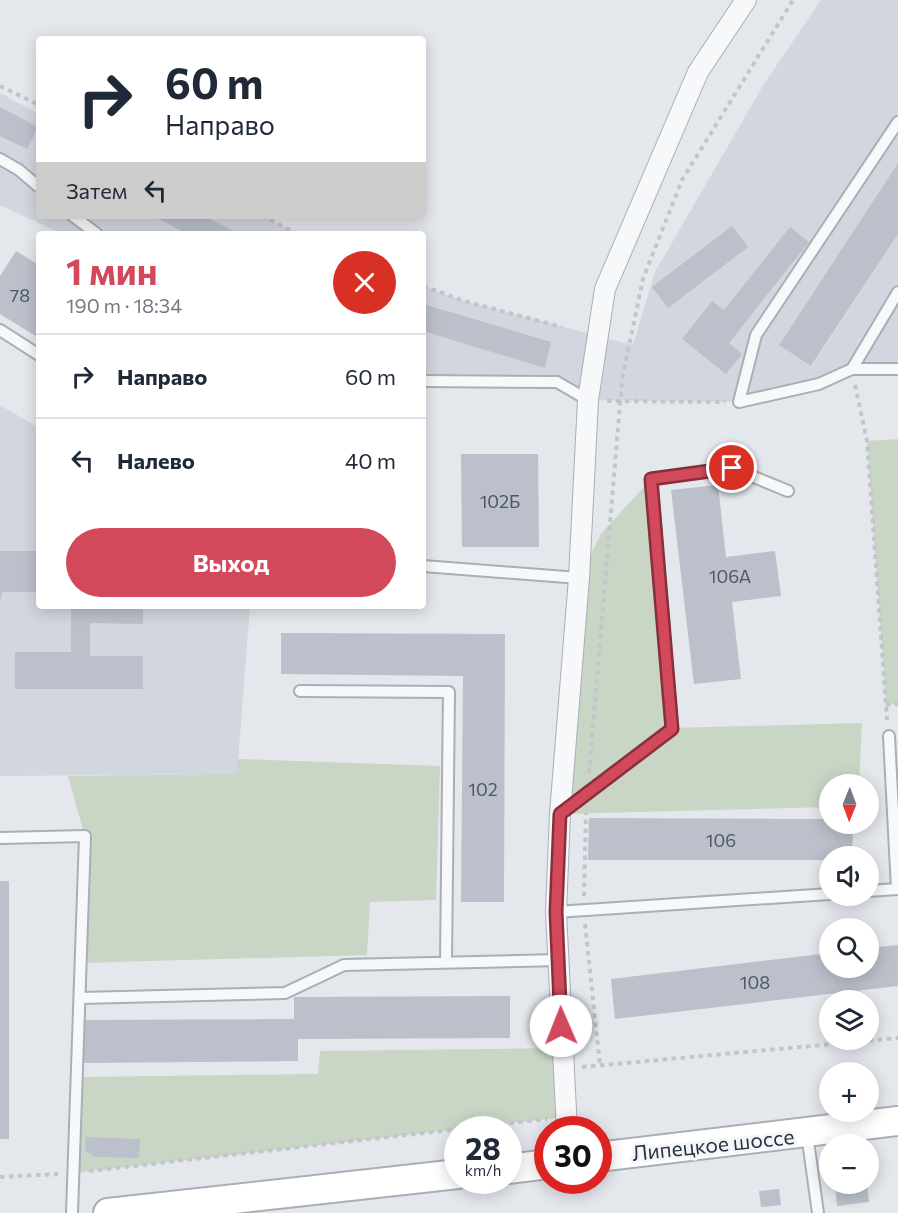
<!DOCTYPE html>
<html lang="ru">
<head>
<meta charset="utf-8">
<style>
	:root { --surface:#fff; --page:#f6f6f7; --text:#1f2937; --muted:#747a83; --line:#e0e1e3; --accent:#d1495b }
	body { margin:0; font-family:Commissioner,sans-serif; background:var(--page); color:var(--text); height:100vh; display:flex; flex-direction:column; font-size:22px; white-space:nowrap }
	* { box-sizing:border-box; margin:0 }
	p { font-size:20px; color:var(--muted) }
	.icon { flex:none; width:33px; height:33px; fill:none; stroke:currentColor; stroke-width:2; stroke-linecap:round; stroke-linejoin:round }
	.map { position:relative; flex:1; overflow:hidden }
	.details { position:absolute; left:36px; top:231px; width:390px; height:378px; display:flex; flex-direction:column; background:var(--surface); border-radius:6px; box-shadow:0 3px 15px #0003 }
	.details>* { flex:none }
	.guide { position:absolute; left:36px; top:36px; width:390px; height:183px; border-radius:6px; box-shadow:0 3px 15px #0003; background:#fff; color:var(--text); overflow:hidden }
	.needle { width:39px; rotate:181deg }
	.controls { position:absolute; left:819px; top:774px; display:grid; gap:12px }
	.controls a { display:grid; place-items:center; width:60px; height:60px; border-radius:50%; background:var(--surface); box-shadow:0 3px 15px #0003; font-size:30px }
	.speed { position:absolute; left:444px; top:1116px; display:flex; gap:12px; font-size:30px; font-weight:700; text-align:center }
	.speed>* { display:grid; place-content:center; width:78px; height:78px; border-radius:50%; background:var(--surface); box-shadow:0 3px 15px #0003; line-height:1 }
	.speed small { font-size:15px; font-weight:400 }
	.speed .limit { border:9px solid #d22; background:#fff; color:#111 }
	.pin { position:absolute; display:grid; place-items:center; width:51px; height:51px; color:#fff; margin:-26px; border:3px solid #fff; border-radius:50%; box-shadow:0 2px 6px #0007 }
	.me { position:absolute; width:66px; margin:-33px; rotate:359deg; stroke-linejoin:round; filter:drop-shadow(0 0 4px #0008) }
	.turn { display:flex; align-items:center; gap:21px; height:126px; padding:0 30px; font-size:27px }
	.turn .icon { width:78px; height:78px; stroke-width:2.5 }
	.turn b { display:block; font-size:42px; line-height:51px }
	.then { display:flex; align-items:center; height:57px; padding:0 30px; background:#0003; gap:12px; font-size:22px }
	.round { display:grid; place-items:center; flex:none; width:63px; height:63px; border-radius:32px; background:var(--page) }
	.summary { display:flex; align-items:center; justify-content:space-between; height:102px; padding:0 30px }
	h1 { font-size:36px; font-weight:700; line-height:45px; color:var(--accent) }
	.cta { display:flex; gap:12px; margin-top:auto; padding:12px 30px }
	.cta a { flex:1; height:69px; border-radius:36px; background:var(--accent); color:#fff; font-size:24px; font-weight:700; line-height:69px; text-align:center }
	ul { padding:0; list-style:none }
	li { display:flex; align-items:center; gap:18px; height:84px; padding:0 30px; border-top:2px solid var(--line) }
	li div { flex:1 }
	li b { display:block; font-size:22px }
	li em { font-style:normal }
	.map>svg:first-child { display:block }
	.built { fill:#d2d6de }
	.green { fill:#c9d6c5 }
	.building { fill:#bbc0ca }
	.lines { fill:none; stroke-linecap:round; stroke-linejoin:round }
	.lane-casing { stroke:#a9aeb7; stroke-width:14 }
	.street-casing { stroke:#a9aeb7; stroke-width:22 }
	.secondary-casing { stroke:#a9aeb7; stroke-width:32 }
	.path { stroke:#c2c5cb; stroke-width:4; stroke-dasharray:4.5 4.5; stroke-linecap:butt }
	.lane { stroke:#f7f8fa; stroke-width:10 }
	.street { stroke:#f7f8fa; stroke-width:20 }
	.secondary { stroke:#fff; stroke-width:28 }
	.route-casing { stroke:#882f3b; stroke-width:15 }
	.route { stroke:#d1495b; stroke-width:10 }
	.labels { text-anchor:middle; dominant-baseline:central; stroke-width:6; stroke-linejoin:round; paint-order:stroke }
	.number-label { font-size:18px; fill:#4f5766 }
	.street-label { font-size:21px; fill:#2b3445; stroke:#f4f6f9 }
</style>
</head>
<body>
<div class="map">
<svg width="898" height="1213" viewBox="0 0 898 1213">
	<rect width="100%" height="100%" fill="#e4e7ec"/>
	<!-- built -->
	<path class="built" d="M821,0H898V163L779,345L812,366L898,234V369H852L739,402L588,400L557,382L423,381V286L464,301L633,345L655,272L764,84Z
		M0,93L39,114V216H262L298,234H62L0,205Z
		M0,405L39,428V606H250L237,774L0,776Z"/>
	<!-- green -->
	<path class="green" d="M898,439V704L886,705L867,441Z
		M651,479L672,728L862,723L859,784H830L829,807L560,814L579,578L601,534Z
		M238,759L440,766L436,900L370,902L367,955L81,963L85,837L68,776L236,774Z
		M561,1048L565,1117L73,1173L77,1077L318,1074L320,1051Z"/>
	<!-- building -->
	<path class="building" d="M0,107L38,127L27,149L0,136Z
		M898,163V234L811,366L779,345Z
		M153,216H204L239,234H187Z
		M732,226L748,247L668,308L652,287Z
		M790,227L809,242L729,343L742,354L726,374L682,339L712,301L724,310Z
		M16,251L39,265V338L0,314V276Z
		M423,304L551,342L545,368L423,331Z
		M461,454H538L539,547H462Z
		M718,485L726,557L775,551L781,596L732,602L741,679L694,684L671,490Z
		M0,551H39V592H2L0,603Z
		M71,606H143V624L90,623V656H143V689H15V652H71Z
		M281,633L505,634L504,902H461L463,676L281,674Z
		M589,818L830,819V824H853L852,856H830V860H588Z
		M0,881H9V1139H0Z
		M898,945V986L615,1019L611,979L830,953V968H868V948Z
		M510,996V1038L298,1039V1061L82,1063V1020L294,1019V997Z
		M86,1137L140,1139L139,1158L94,1157L85,1150Z
		M835,1184H867L869,1202L837,1206Z
		M779,1189L781,1205L761,1207L759,1191Z"/>
	<g class="lines">
		<defs>
			<path id="lane" d="M898,122L756,335L739,402L819,384L852,369H898
				M0,159L19,170L39,187
				M73,216L97,234
				M0,330L39,355
				M852,369L898,292
				M423,381L557,382L588,400
				M423,566L579,578
				M300,691L449,692L446,961
				M560,813L672,729L651,479L732,468L788,491
				M0,838L85,836L72,1213
				M868,891L897,889L889,736
				M556,912L830,894
				M80,998L285,993L344,965L559,960
				M807,1134L818,1213"/>
			<path id="street" d="M567,1130L556,912L560,814L579,578L588,400L605,289L698,72L746,0"/>
			<path id="secondary" d="M598,1157L898,1121
				M508,1169L548,1164
				M108,1213L458,1174"/>
		</defs>
		<!-- lane casing -->
		<use href="#lane" class="lane-casing"/>
		<!-- street casing -->
		<use href="#street" class="street-casing"/>
		<!-- secondary casing -->
		<use href="#secondary" class="secondary-casing"/>
		<!-- path -->
		<path class="path" d="M0,86L39,105
			M262,216L298,234
			M423,286L464,301L562,327
			M855,385L867,441L887,720
			M607,401L725,402
			M886,705L898,704
			M589,773L622,380L643,279L682,180L793,0
			M584,896L586,813
			M585,924L600,1065
			M582,1067L898,1038
			M89,1171L547,1119
			M0,1177L58,1174"/>
		<!-- lane -->
		<use href="#lane" class="lane"/>
		<!-- street -->
		<use href="#street" class="street"/>
		<!-- secondary -->
		<use href="#secondary" class="secondary"/>
	</g>
	<g class="lines">
		<defs>
			<path id="route" d="M561,1026L556,912L560,814L672,729L651,479L732,468"/>
		</defs>
		<!-- route casing -->
		<use href="#route" class="route-casing"/>
		<!-- route -->
		<use href="#route" class="route"/>
	</g>
	<g class="labels">
		<!-- number labels -->
		<g class="number-label">
			<text x="20" y="295">78</text>
			<text x="500" y="501">102Б</text>
			<text x="730" y="576">106А</text>
			<text x="483" y="789">102</text>
			<text x="721" y="840">106</text>
			<text x="755" y="982">108</text>
		</g>
		<!-- street labels -->
		<g class="street-label">
			<text transform="translate(713 1144) rotate(-6)">Липецкое шоссе</text>
		</g>
	</g>
</svg>
<div class="controls">
<a><svg class="needle" viewBox="-14 -14 28 28"><path d="M0-13l5 13h-10z" fill="#e53935"/><path d="M0 13l5-13h-10z" fill="#747a83"/></svg></a>
<a><svg class="icon" aria-label="sound" viewBox="0 0 24 24"><path d="M4 9h4l5-4v14l-5-4H4zM17 9q2 3 0 6"/></svg></a>
<a><svg class="icon" aria-label="search" viewBox="0 0 24 24"><circle cx="10" cy="10" r="6"/><path d="M15 15l6 6"/></svg></a>
<a><svg class="icon" aria-label="layers" viewBox="0 0 24 24"><path d="M12 4l9 5-9 5-9-5zM3 14l9 5 9-5"/></svg></a>
<a>+</a>
<a>−</a>
</div>
<div class="speed"><div>28<small>km/h</small></div><div class="limit">30</div></div>
<div class="pin" style="left:732px;top:468px;background:#d93025"><svg class="icon" aria-label="arrive" viewBox="0 0 24 24"><path d="M6 21V4h12l-3 4 3 4H6"/></svg></div>
<svg class="me" style="left:561px;top:1026px" viewBox="-20 -20 40 40"><circle r="19" fill="#fff"/><path d="M0-13L10 11 0 6-10 11z" fill="#d1495b"/></svg>
<div class="guide">
<div class="turn"><svg class="icon" aria-label="right" viewBox="0 0 24 24"><path d="M7 20v-9h11M14 6l5 5-5 5"/></svg><div><b>60 m</b>Направо</div></div>
<div class="then">Затем<svg class="icon" aria-label="left" viewBox="0 0 24 24"><path d="M17 20v-9H6M10 6l-5 5 5 5"/></svg></div>
</div>
<section class="details">
<div class="summary"><div><h1>1 мин</h1><p>190 m · 18:34</p></div><a class="round" style="background:#d93025;color:#fff"><svg class="icon" aria-label="close" viewBox="0 0 24 24"><path d="M6 6l12 12M18 6L6 18"/></svg></a></div>
<ul>
<li><svg class="icon" aria-label="right" viewBox="0 0 24 24"><path d="M7 20v-9h11M14 6l5 5-5 5"/></svg><div><b>Направо</b></div><em>60 m</em></li>
<li><svg class="icon" aria-label="left" viewBox="0 0 24 24"><path d="M17 20v-9H6M10 6l-5 5 5 5"/></svg><div><b>Налево</b></div><em>40 m</em></li>
</ul>
<div class="cta"><a>Выход</a></div>
</section>
</div>
</body>
</html>
